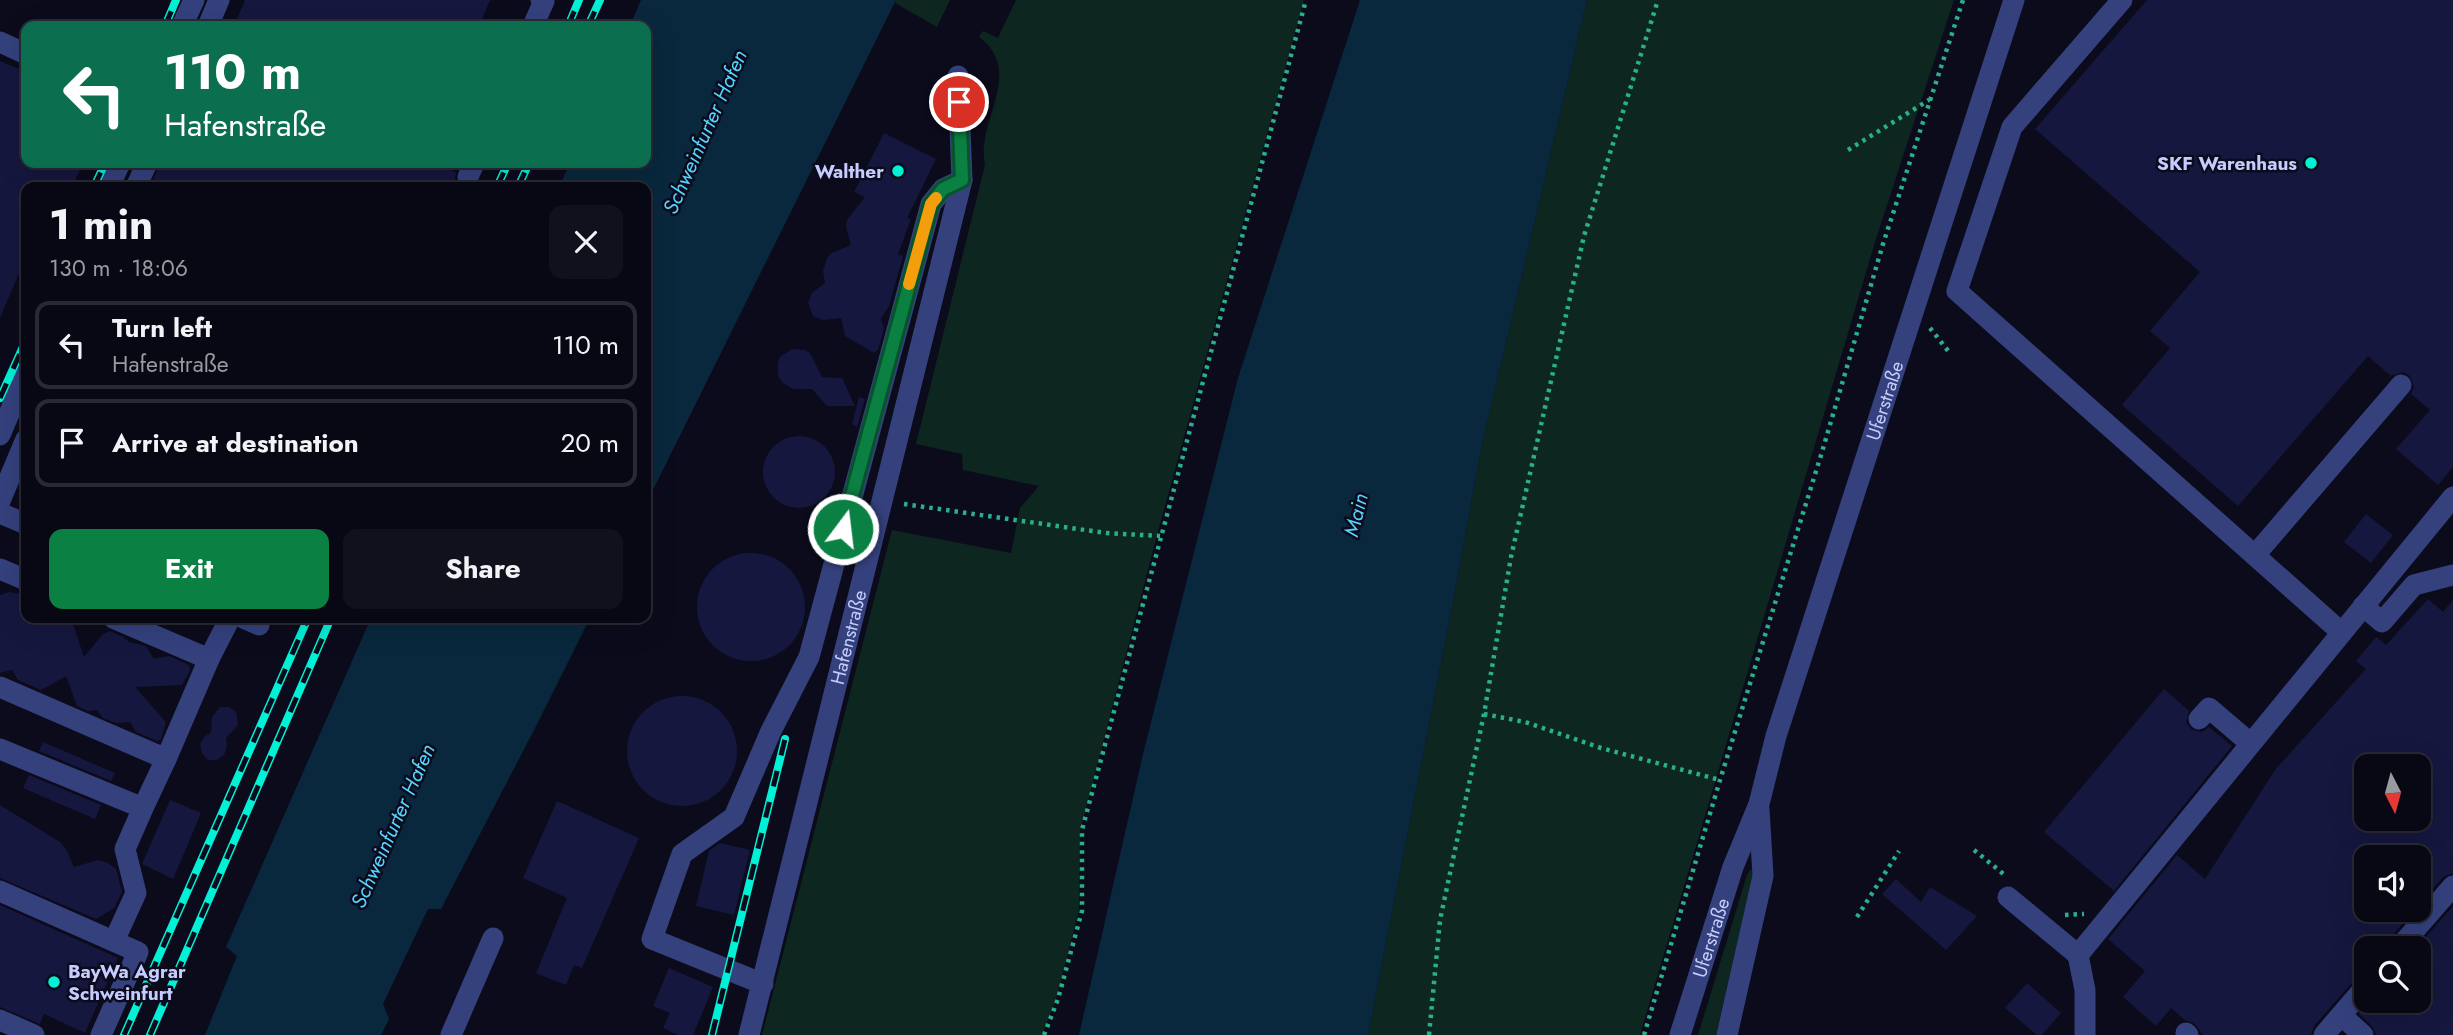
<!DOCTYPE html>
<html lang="en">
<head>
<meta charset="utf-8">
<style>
	:root { --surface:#080815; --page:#11111e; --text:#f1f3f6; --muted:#989aa0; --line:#292934; --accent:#0b8043 }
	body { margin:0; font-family:Jost,sans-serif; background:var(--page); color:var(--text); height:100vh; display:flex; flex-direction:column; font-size:26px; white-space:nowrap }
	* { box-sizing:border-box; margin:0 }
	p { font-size:23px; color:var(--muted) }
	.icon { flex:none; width:38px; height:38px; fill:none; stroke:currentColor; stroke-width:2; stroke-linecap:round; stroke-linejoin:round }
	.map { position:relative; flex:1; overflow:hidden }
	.details { position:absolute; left:21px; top:182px; width:630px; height:441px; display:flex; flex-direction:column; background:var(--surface); border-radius:14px; box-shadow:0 7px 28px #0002,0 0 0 2px var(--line) }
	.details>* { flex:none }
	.banner { position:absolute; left:21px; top:21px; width:630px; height:147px; border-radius:14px; box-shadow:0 7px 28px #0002,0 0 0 2px var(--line); background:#0b6e4f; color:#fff; overflow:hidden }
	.needle { width:46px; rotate:174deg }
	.buttons { position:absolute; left:2354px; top:754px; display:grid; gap:14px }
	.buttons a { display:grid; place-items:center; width:77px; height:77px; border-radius:14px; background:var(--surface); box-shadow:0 7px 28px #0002,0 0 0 2px var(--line); font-size:35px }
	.pin { position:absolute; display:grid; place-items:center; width:60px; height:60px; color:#fff; margin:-30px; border:4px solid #fff; border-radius:50%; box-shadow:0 2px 7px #0007 }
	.me { position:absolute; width:77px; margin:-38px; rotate:15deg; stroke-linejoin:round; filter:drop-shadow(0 0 5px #0008) }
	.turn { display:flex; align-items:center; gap:24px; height:147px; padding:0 28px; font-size:32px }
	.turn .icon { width:91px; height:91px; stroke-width:2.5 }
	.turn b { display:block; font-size:49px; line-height:60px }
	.round { display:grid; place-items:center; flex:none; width:74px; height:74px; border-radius:14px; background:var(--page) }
	.overview { display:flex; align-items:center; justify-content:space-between; height:119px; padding:0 28px }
	h1 { font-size:42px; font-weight:700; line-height:52px }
	.button { display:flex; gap:14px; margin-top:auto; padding:14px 28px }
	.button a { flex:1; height:80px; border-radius:14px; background:var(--accent); color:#fff; font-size:28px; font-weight:700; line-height:80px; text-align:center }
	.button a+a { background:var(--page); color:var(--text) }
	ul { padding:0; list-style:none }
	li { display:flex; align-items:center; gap:21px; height:88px; margin:0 14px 10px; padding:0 14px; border:4px solid var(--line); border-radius:14px }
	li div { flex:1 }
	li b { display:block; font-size:26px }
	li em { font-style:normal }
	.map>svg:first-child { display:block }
	.green { fill:#0e2620 }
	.water { fill:#09283d }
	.building { fill:#16173e; fill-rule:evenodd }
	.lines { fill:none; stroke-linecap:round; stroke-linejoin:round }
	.path { stroke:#2aaf8b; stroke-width:4.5; stroke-dasharray:3.5 5; stroke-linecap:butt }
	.minor { stroke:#34417d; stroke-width:21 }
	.rail-casing { stroke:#00f1d6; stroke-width:8 }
	.rail { stroke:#0b0b1c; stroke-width:5; stroke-dasharray:16; stroke-linecap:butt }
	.route-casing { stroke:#07532c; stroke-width:18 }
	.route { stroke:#0b8043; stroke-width:12 }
	.slow { stroke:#f59e0b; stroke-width:12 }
	.poi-dot { fill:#00f1d6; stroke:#0b0b1c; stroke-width:2.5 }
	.labels { text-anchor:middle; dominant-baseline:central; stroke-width:5; stroke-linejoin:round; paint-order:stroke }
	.poi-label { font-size:19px; font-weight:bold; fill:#c6ccff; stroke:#0b0b1c; text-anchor:end }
	.street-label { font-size:19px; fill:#c6ccff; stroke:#0b0b1c }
	.water-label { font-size:21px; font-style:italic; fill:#54d4ff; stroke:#0b0b1c }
</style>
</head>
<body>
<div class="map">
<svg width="2453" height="1035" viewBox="0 0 2453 1035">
	<rect width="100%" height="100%" fill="#0b0b1c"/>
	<!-- green -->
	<path class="green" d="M896,0H950L937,27L895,3Z
		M1016,0H1304L1156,539L1080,831L1079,911L1056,999L1042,1035H762L892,530L1011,553L1020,508L1039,486L963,470L962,454L916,444L985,165C975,122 1026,72 979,37L983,31L998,38Z
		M1587,0H1954L1875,242L1640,1035H1368L1453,602L1482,444Z
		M1751,869L1753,873L1749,891L1716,1035H1698L1747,875Z"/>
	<!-- water -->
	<path class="water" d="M641,0H896L646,504V187H559L570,163H646V26H630Z
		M1360,0H1587L1482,444L1453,602L1368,1035H1079L1143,754L1238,378Z
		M371,618H590L533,732L441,909H428L383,1004L389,1019L381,1035H205L237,956L226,947Z"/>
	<!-- building -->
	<path class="building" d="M245,0H490L479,26H234Z
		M2147,0H2453V467L2438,485L2396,449L2430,410L2411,394L2414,387L2410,376L2403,372L2391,376L2368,356L2238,506L2122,405L2170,348L2150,331L2200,272L2035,129Z
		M0,61L26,72V163H83L72,187H26V257L0,318Z
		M884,133L936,159L907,218L911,219L898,254L903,256L889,306L881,319L884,328L878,350L874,353L845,336L841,318L823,320L813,316L808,302L812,293L825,283L823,271L827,258L832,253L851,245L846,227L847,220L865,197L854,192Z
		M160,163H435L456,172L455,179L460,187H150Z
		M792,349L805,350L810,353L822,377L842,378L855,406H827L812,389H793L782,382L778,376V363L780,357Z
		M859,397L865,399L857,427L852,424Z
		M763 472a36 36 0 1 1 72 0a36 36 0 1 1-72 0Z
		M2366,514L2393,535L2371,563L2344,542Z
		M697 607a54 54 0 1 1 108 0a54 54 0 1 1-108 0Z
		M9,592L26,595V618H71L84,657L103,634L110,631L123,637L129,642L146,646L154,659L169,656L189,665L190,670L182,685L135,687L166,722L161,739L157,741L136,732L130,722L116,723L103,718L97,710L88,711L77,706L66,676L41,690L18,680L12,670L0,673V595Z
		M2428,599L2443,612L2453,600V873L2443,877L2418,906V858H2366V910H2415L2389,939L2386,948H2366V967L2314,1026L2311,1035H2203L2195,1024L2185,1020L2171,1008L2156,1026L2123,997L2145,971L2108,939L2177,855L2205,879L2275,770L2366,669L2356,661L2376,637L2386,645ZM2366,766H2418V819H2366Z
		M2164,689L2189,711L2186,722L2191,729L2202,732L2209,727L2232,746L2114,891L2044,832Z
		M627 751a55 55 0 1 1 110 0a55 55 0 1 1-110 0Z
		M220,707H229L236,712L238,725L226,738L227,747L224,755L217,760H208L202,753L200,744L205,736L211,733L212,717Z
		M43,742L115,773L111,781L39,751Z
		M29,775L101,805L95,819L23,788Z
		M170,800L201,813L173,879L142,864Z
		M557,801L639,838L582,968L574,965L566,985L536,973L567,898L523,878Z
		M0,805L60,842L67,851L74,867L98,860L108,863L116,869L122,892L114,908L96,919L0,878Z
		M720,843L750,850L734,915L696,906L709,851Z
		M1896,879L1921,902L1930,887L1977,916L1946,950L1882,894Z
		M0,905L118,958L85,1033L44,1014L40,1024L0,1007Z
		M2453,906V1035H2376L2372,1026L2359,1014L2370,1001H2418V948H2416Z
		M669,968L713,987L693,1035H678L663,1028L670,1013L653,1006Z
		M2027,983L2061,1013L2042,1035H2037L2005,1008Z"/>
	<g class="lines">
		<!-- path -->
		<path class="path" d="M1848,150L1929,100
			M1930,328L1949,352
			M904,504L1106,533L1160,536
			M1484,714L1525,722L1601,748L1720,780
			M1974,850L2006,876
			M2065,915L2084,914
			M1857,917L1899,851
			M1044,1035L1058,999L1082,911V830L1306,0
			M1429,1035L1440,920L1484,714L1511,557L1584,236L1658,0
			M1644,1035L1720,780L1822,452L1883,244L1963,0"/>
		<!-- minor -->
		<g class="minor">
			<path d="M2122,0L2012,127L1957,291L2341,632"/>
			<path d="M182,26L194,0"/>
			<path d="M208,26L219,0"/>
			<path d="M533,26L544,1L541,0"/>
			<path d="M0,42L26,54"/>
			<path d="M468,177L474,163"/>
			<path d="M109,187L120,163"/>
			<path d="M136,187L147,163"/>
			<path d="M0,435L26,374"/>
			<path d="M0,501L26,439"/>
			<path d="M0,513L26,524"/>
			<path d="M2255,555L2401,385"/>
			<path d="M0,569L26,580"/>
			<path d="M2363,606L2382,622L2414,585L2453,575"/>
			<path d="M243,618L259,625"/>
			<path d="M209,659L230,618"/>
			<path d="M0,687L166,759L209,659L113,618"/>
			<path d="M2199,719L2209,708L2250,743"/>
			<path d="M0,749L143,808L166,759"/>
			<path d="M0,891L138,952L101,1035"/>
			<path d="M2008,897L2078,955L2453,497"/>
			<path d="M114,941L136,893L125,849L143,808"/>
			<path d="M2399,948L2453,886"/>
			<path d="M2078,955L2085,990V1035"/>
			<path d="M763,984L652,939L682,854L734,817L771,731L809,657L931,204L943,189L962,180"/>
			<path d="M2341,1015L2363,1035"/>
			<path d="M0,1020L34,1035"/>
			<path d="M2186,1033L2188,1035"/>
			<path d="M451,1035L493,938"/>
			<path id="s1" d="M749,1035L962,180L958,76"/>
			<path id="s2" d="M1680,1035L1733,867L1759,804L1776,736L2014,0"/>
			<path d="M1727,1035L1763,876L1759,809"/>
			<path d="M2324,1035L2366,986"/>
		</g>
		<defs>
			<path id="rail" d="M165,26L176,0
				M568,26L579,0
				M588,26L600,0
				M94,187L105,163
				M497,187L508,163
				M518,187L529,163
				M0,398L26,340
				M124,1035L308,618
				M150,1035L331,618
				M712,1035L785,739"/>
		</defs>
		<!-- rail casing -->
		<use href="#rail" class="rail-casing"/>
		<!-- rail -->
		<use href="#rail" class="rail"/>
	</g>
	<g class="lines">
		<defs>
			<path id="route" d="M843,529L931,204L943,189L962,180L959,102"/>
		</defs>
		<!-- route casing -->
		<use href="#route" class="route-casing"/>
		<!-- route -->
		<use href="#route" class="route"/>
		<!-- slow -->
		<path class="slow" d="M909,284L931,204L936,198"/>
	</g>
	<!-- markers -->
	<g class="poi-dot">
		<circle cx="2311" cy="163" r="7"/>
		<circle cx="898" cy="171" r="7"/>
		<circle cx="54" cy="982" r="7"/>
	</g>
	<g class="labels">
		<!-- poi labels -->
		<g class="poi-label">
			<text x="2297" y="163">SKF Warenhaus</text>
			<text x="884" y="171">Walther</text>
			<text x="68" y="971" text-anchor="start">BayWa Agrar<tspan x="68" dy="22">Schweinfurt</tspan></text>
		</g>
		<!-- street labels -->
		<g class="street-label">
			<text stroke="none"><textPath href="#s2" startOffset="667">Uferstraße</textPath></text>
			<text stroke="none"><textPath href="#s1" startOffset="410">Hafenstraße</textPath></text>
			<text stroke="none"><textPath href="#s2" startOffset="102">Uferstraße</textPath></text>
		</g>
		<!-- water labels -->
		<g class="water-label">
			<text transform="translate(705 132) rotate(-66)">Schweinfurter Hafen</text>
			<text transform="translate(1356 515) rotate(-76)">Main</text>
			<text transform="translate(393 826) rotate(-66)">Schweinfurter Hafen</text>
		</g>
	</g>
</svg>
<div class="buttons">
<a><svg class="needle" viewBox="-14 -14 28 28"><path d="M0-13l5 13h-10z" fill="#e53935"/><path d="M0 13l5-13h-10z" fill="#989aa0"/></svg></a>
<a><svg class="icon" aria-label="sound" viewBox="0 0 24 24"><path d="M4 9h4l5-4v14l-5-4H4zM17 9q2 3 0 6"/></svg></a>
<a><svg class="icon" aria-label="search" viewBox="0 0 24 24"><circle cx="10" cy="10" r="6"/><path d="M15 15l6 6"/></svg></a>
</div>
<div class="pin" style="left:959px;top:102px;background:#d93025"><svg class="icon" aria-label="arrive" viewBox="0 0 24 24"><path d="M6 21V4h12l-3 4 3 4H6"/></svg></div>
<svg class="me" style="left:843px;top:529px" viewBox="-20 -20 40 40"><circle r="17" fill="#0b8043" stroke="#fff" stroke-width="3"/><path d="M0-11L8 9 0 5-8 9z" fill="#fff"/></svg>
<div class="banner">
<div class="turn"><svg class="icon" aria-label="left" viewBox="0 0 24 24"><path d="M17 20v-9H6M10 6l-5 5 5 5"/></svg><div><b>110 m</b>Hafenstraße</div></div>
</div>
<section class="details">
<div class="overview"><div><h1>1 min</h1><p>130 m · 18:06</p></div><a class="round"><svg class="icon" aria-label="close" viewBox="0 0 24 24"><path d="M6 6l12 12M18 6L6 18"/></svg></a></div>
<ul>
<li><svg class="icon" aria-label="left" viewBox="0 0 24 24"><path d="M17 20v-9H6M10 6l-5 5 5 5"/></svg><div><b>Turn left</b><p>Hafenstraße</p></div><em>110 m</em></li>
<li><svg class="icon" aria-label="arrive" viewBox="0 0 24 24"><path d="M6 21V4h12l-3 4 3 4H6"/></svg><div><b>Arrive at destination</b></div><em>20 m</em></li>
</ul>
<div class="button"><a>Exit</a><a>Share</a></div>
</section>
</div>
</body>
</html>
